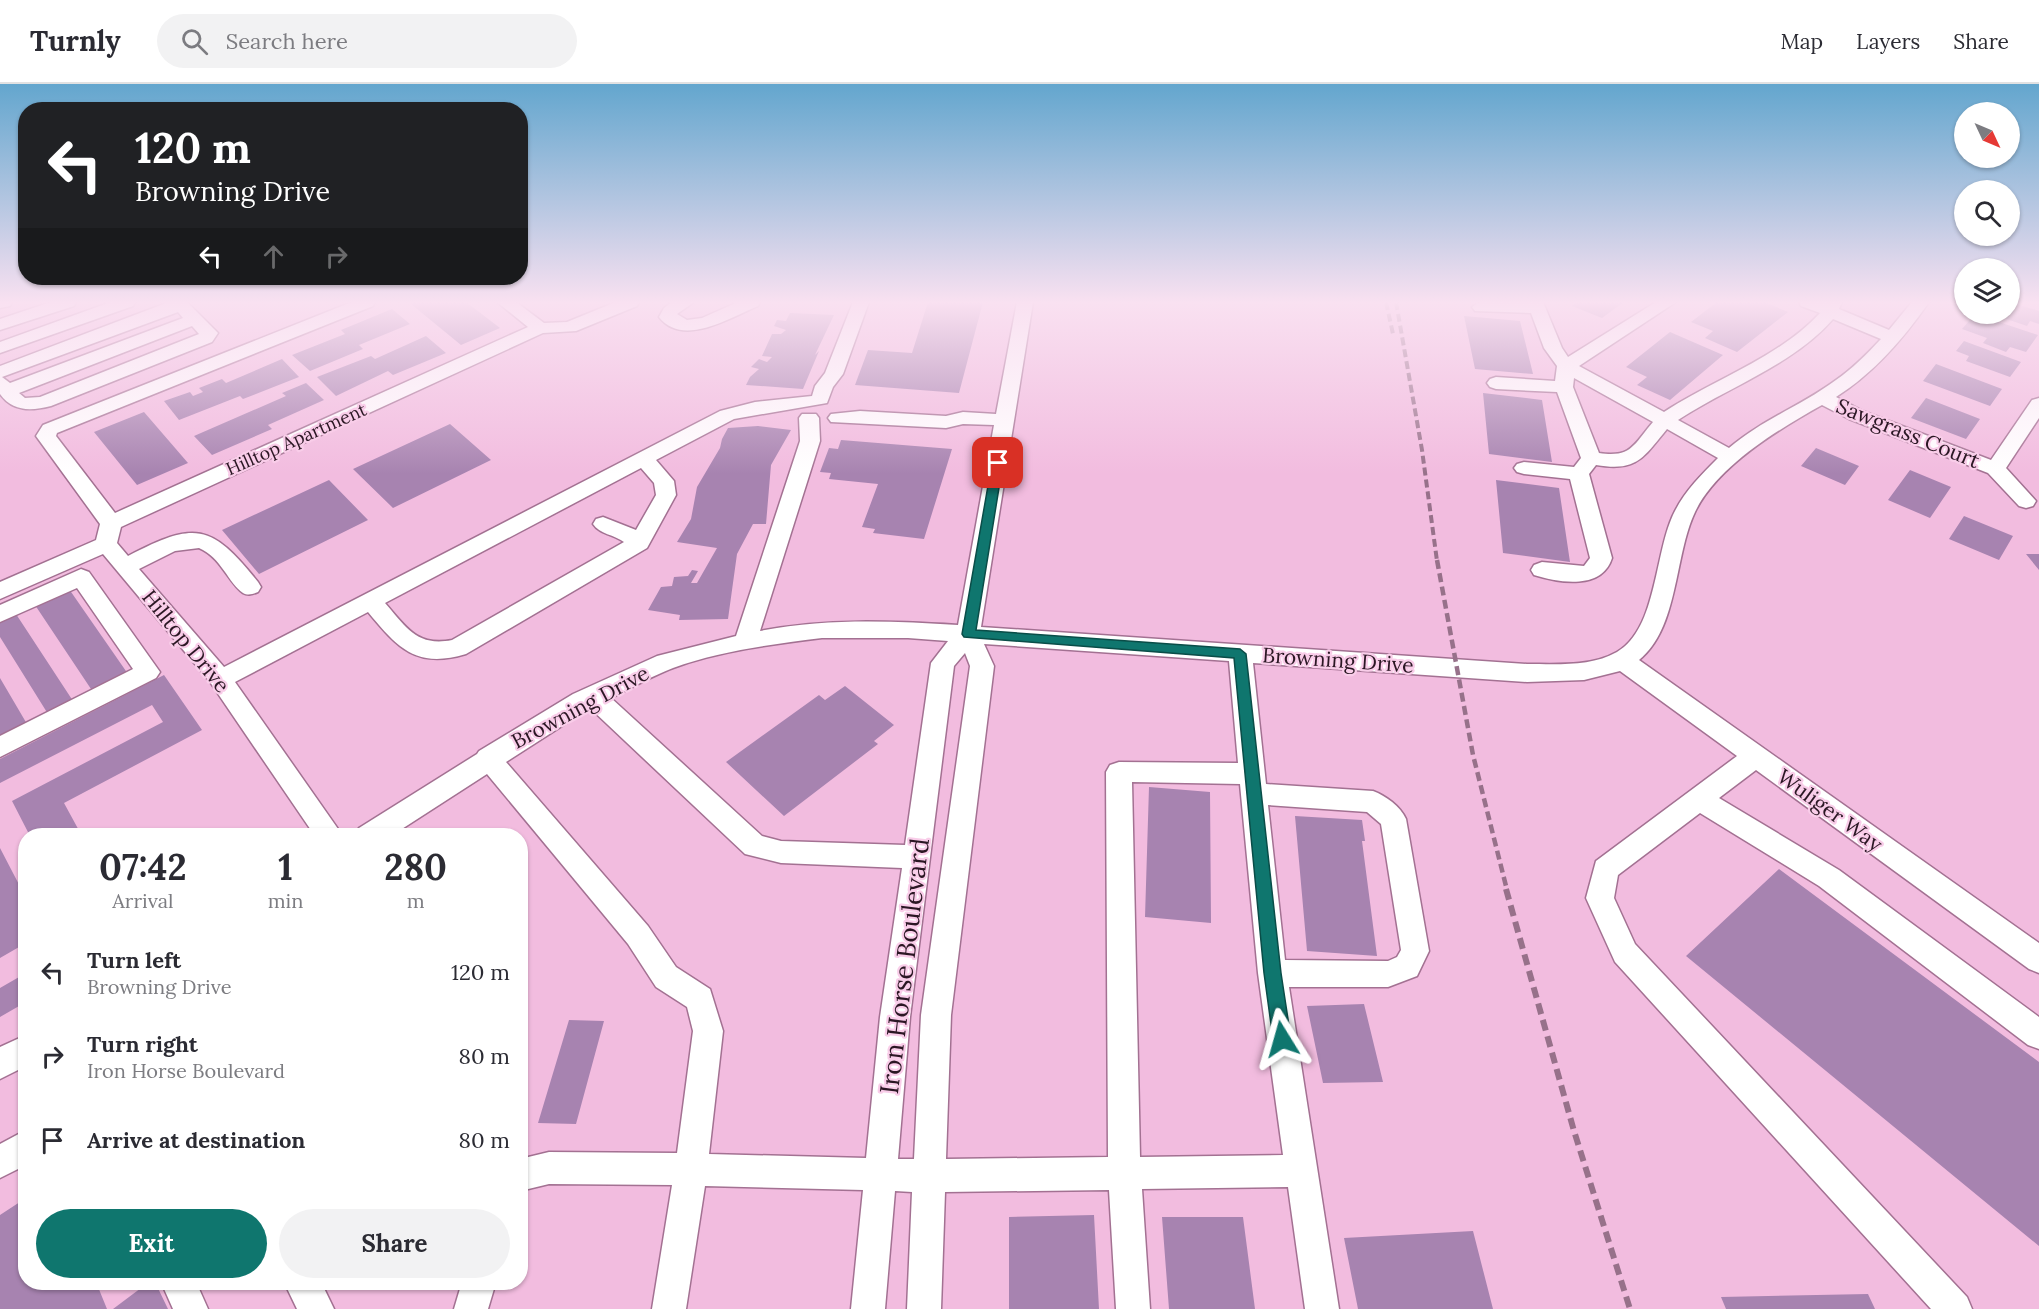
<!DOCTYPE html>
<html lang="en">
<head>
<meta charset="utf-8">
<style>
	:root { --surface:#fff; --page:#f2f2f3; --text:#2b2b33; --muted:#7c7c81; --line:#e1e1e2; --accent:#0f766e }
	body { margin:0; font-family:Lora,serif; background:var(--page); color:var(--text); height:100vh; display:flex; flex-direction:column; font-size:22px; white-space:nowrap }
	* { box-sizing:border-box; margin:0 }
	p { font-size:20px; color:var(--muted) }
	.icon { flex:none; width:33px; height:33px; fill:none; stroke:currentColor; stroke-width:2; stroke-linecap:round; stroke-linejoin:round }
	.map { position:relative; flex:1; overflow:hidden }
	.side { position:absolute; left:18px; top:744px; width:510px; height:462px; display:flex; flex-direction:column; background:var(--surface); border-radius:24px; box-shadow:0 2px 4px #0004 }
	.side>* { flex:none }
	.banner { position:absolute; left:18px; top:18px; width:510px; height:183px; border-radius:24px; box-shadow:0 2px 4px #0004; background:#202124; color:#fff; overflow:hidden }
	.needle { width:39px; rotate:134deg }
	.buttons { position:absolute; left:1954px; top:18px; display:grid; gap:12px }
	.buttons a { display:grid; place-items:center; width:66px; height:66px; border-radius:50%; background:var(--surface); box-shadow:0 2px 4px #0004; font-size:30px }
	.pin { position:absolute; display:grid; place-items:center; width:51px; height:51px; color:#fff; margin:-26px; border-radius:12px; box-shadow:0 3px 9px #0006 }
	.me { position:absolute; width:66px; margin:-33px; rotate:352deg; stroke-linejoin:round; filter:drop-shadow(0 0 4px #0008) }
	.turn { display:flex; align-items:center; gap:21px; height:126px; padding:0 18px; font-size:27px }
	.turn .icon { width:78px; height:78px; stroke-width:2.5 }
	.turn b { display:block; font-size:42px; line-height:51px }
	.lanes { display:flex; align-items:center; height:57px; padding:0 18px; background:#0003; justify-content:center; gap:30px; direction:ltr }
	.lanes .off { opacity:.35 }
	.eta { display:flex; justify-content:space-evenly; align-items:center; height:102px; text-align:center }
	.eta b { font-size:36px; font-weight:700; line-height:42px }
	.button { display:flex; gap:12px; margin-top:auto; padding:12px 18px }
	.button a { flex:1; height:69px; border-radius:36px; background:var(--accent); color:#fff; font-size:24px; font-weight:700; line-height:69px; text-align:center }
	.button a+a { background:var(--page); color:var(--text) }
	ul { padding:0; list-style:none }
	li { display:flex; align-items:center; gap:18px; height:84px; padding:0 18px }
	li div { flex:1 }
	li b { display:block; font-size:22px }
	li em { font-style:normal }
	header { display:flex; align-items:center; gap:36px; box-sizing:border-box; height:84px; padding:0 30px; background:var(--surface); border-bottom:2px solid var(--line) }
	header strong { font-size:28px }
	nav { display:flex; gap:33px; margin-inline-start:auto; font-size:21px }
	.search { width:420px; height:54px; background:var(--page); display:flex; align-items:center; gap:15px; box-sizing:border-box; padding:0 21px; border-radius:33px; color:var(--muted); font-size:22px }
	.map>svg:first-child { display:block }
	.building { fill:#a783b0 }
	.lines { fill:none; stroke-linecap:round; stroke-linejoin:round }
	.minor-casing { stroke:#a37192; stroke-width:3 }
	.minor { fill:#fff; fill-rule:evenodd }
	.rail-far2 { stroke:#97718a; stroke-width:4; stroke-dasharray:8 4; stroke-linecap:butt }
	.rail-far1 { stroke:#97718a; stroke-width:4.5; stroke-dasharray:9 4.5; stroke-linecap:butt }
	.rail { stroke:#97718a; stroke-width:6; stroke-dasharray:11 6; stroke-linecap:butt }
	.route { fill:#0f766e; stroke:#0a4d48; stroke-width:1.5 }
	.labels { text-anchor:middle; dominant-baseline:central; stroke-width:4.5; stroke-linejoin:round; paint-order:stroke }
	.far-street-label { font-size:18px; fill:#2b1724; stroke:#f9cde9 }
	.street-label { font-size:21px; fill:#2b1724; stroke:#f9cde9 }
	.near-street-label { font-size:26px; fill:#2b1724; stroke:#f9cde9 }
</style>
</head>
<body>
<header>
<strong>Turnly</strong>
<div class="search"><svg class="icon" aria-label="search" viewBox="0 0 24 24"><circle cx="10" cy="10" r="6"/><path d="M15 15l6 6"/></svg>Search here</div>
<nav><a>Map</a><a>Layers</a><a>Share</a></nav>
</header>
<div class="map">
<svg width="2039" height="1225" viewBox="0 0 2039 1225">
	<rect width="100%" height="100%" fill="#f2bcdf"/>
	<!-- building -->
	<path class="building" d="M416,218H466L500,244L461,261L411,220Z
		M928,218H983L959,309L855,301L868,266L912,269Z
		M1577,218H1624L1602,234L1572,222Z
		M1717,218H1765L1788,228L1737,268L1705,254L1713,247L1691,238Z
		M2010,218L2039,227V240L2030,237L2027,242L1992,230H2010Z
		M392,225L410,240L359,261L363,265L310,287L292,271L345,250L341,246Z
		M790,229L834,231L815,271L819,267L803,305L746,301L750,293L759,285L751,283L759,275L767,278L772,273L762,272L772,250H781L786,246L774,242L777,236L786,237Z
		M1975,230L2038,251L2026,268L2010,263L2006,268L1983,259L1987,254L1962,245Z
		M1464,232L1520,237L1533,290L1475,285Z
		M1670,248L1723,271L1670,316L1637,301L1647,293L1626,283Z
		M426,252L446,269L393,291L388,287L336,312L317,293L371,272L375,275Z
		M1964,257L2021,278L2010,293L1966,277L1969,272L1956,267Z
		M282,275L299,293L243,315L240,312L179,336L164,317L190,308L193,312L203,308L199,304L222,295L226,299Z
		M1936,280L2002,305L1990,322L1923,297Z
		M306,299L324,316L268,341L272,345L212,371L194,352L286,312L282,309Z
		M1483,309L1542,316L1552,378L1489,370Z
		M1926,314L1980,335L1966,355L1911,334Z
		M144,328L188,379L137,401L94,348Z
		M450,340L491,376L393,424L353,385Z
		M758,342L791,346L771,381L766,440H753L737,470L728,535L679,536L680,531L648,526L661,503L672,502L674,493L688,492L692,486L698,487L691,499H697L717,464L677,458L691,435L697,403L720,364L722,355L728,344Z
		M841,356L952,365L924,455L873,449L875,445L862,443L878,400L829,395L831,389L820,388L829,364L838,365Z
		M1816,364L1859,382L1845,401L1801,382Z
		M1910,386L1951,403L1930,434L1888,416Z
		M329,396L368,436L259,490L222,446Z
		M1496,396L1559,404L1570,478L1503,469Z
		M1964,432L2013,452L1999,476L1949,455Z
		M2026,470H2039V486Z
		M69,505L128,590L93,608L35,521Z
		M16,530L73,617L48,630L0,553V537Z
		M164,591L202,646L64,719L82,752H30L12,717L163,638L152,621L0,699V675Z
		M0,594L27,640L1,653L0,651Z
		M845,602L894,641L874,657L878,660L784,732L726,678L819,611L825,616Z
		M1149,703L1210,708L1211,839L1145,833Z
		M1295,732L1362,736L1365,757H1362L1377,872L1307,867Z
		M0,764L26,814V859L0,874Z
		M1779,785L2039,978V1162L1686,872Z
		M26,889V918L0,933V904Z
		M1364,920L1383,998L1323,999L1307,922Z
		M569,936L604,937L576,1040L538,1039Z
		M26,1114V1198H96L107,1225H0V1131Z
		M1094,1131L1099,1225H1009V1133Z
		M1162,1133H1243L1255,1225H1169Z
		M1473,1147L1493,1225H1358L1344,1154Z
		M149,1198H155L168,1225H113Z
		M1868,1210L1875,1225H1726L1721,1213Z"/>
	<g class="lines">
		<defs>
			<path id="minor" d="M0,218H12L10,222L0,224Z
				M51,218H76L74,222L0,246V235Z
				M111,218H135L133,222L0,269V258Z
				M169,218H187L218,249L212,258L51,322C31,327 13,328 0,310V282ZM178,228L183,234L10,299L2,293ZM192,242L199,250L40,313L25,314L19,309Z
				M352,218H375L373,222L57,349L56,352L115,429L528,243L497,218H516L544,239L567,238L616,218H639L637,222L576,247L543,249L121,443L117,459L128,472C195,437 211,439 258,498L261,503L258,508C253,510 248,512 243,509C229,500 221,473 199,464L175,467L139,485L224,583L720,327L755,318L812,312L815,302L825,289L853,218H869L843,290L833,303L827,319L734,335L656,376L674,397L676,411L647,464L466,570C416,585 398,564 368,528L235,598L343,752H315L210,598L103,470L0,515V498L96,456L100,440L36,352L43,341ZM641,384L654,399L656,411L636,446L603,433L596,435L593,440C599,450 615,451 624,458L452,556C417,563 406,543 385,519Z
				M672,218H694L677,230L687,236L702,234L738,218H760L758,222C731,233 683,264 659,233L664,224Z
				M1017,218H1033L981,543L1527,580C1555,580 1591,583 1617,568C1658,544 1654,467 1675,427C1685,407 1702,390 1718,374L1667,345C1643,374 1637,388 1596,381L1589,390L1612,474C1602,506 1560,499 1534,491L1531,486L1534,481L1542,478L1584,482L1590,474L1570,395L1524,390L1517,388L1514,384L1517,380L1524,378L1574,383L1581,374L1557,308L1496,305L1490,303L1487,299L1490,295L1496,293L1555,297L1557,282L1544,264L1531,229L1475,227L1472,223L1480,218H1543L1562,264L1568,273L1656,218H1676L1579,282L1664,328C1713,296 1780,273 1820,229L1801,222L1799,218H1842L1839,225L1889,246L1912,218H1929C1904,254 1874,289 1836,313L1863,327L1991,376L2032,316L2039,314V334L2006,384L2036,417L2033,422L2026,424L2019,422L1988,389L1849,335L1822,321C1779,345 1717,382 1695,428C1674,472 1679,544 1639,576L2039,859V889L2029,885L1756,686L1719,714L1839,786L2039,933V965L2028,961L1819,802L1700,729L1618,791L1614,814L1635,860L1967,1213L1972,1225H1931L1615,878L1586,814L1596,777L1737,672L1620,587L1584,596L1527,598L1253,579L1266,700L1373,707C1386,712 1400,722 1406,735L1429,867L1417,892L1388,903H1289L1339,1225H1305L1288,1103L1142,1105L1150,1225H1116L1109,1106L945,1108L941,1225H907L912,1108L895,1107L885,1225H851L863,1106L705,1102L686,1225H652L672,1101L549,1100L520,1107V1075L549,1068L677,1069L693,947L687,923L656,903L628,860L487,690L391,752H355L359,744L477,670L479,667L573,610L657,572L736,552L800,357L799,334L802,330H816L819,334L820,357L760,547C826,534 892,537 958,541L994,341L963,340L946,344L831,338L828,334L831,330L860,327L946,332L963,328L996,330ZM1833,235L1881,255C1867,270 1852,285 1836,296C1801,322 1763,335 1729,364L1678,336C1728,303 1793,281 1833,235ZM1574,294L1653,338C1634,360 1632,374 1599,369L1573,303ZM822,554H908L948,557L931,579L905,761L781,757L762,752L611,614C631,604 652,592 673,584C719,567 774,560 822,554ZM984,560L1229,577L1238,679L1119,678L1110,681L1106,688L1108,1073L946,1075L951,931L994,582ZM965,569L970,582L921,931L914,1075H898L910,933L954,582ZM590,624L745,770L781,779L902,784L880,933L866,1074L709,1070L723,947L710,905L676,883L648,842L506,678ZM1132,698L1240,700L1258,889L1283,1071L1140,1073ZM1268,721L1367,728L1381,740L1401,866L1397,873L1388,877L1285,876Z
				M81,485L89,488L160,588L156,594L0,673V652L133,585L77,504L0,538V521Z
				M26,951V982L0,995V963Z
				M26,1046V1081L0,1094V1060Z
				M161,1198H196L208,1225H173Z
				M284,1198H321L334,1225H297Z
				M462,1198H496L488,1225H454Z"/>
		</defs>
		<!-- minor casing -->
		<use href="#minor" class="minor-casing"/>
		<!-- minor -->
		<use href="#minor" class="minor"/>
		<!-- rail-far2 -->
		<path class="rail-far2" d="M1386,218L1393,250
			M1396,218L1422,366L1437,477"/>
		<!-- rail-far1 -->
		<path class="rail-far1" d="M1437,476L1473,671L1507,806"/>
		<!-- rail -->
		<path class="rail" d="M1506,805L1574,1047L1630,1225"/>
	</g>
	<!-- sky -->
	<linearGradient id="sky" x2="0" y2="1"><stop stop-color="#63a6ce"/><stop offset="0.56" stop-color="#f9e1f1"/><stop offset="1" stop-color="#f9e1f1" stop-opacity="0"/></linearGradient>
	<rect width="2039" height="390" fill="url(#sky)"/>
	<!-- route -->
	<path class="route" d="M998,375L1003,379L976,546L1240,565L1246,570L1281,889L1291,955L1288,961L1282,963L1276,961L1273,955L1264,889L1234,574L964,553L962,550L992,379Z"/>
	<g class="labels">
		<!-- far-street labels -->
		<g class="far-street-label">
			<text transform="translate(296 355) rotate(-24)">Hilltop Apartment</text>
		</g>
		<!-- street labels -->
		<g class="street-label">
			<text transform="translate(1908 349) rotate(22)">Sawgrass Court</text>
			<text transform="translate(186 557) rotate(51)">Hilltop Drive</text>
			<text transform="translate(1338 576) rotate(4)">Browning Drive</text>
			<text transform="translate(580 623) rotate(-28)">Browning Drive</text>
			<text transform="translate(1830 726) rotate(36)">Wuliger Way</text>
		</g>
		<!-- near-street labels -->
		<g class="near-street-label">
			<text transform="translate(904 882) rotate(-83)">Iron Horse Boulevard</text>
		</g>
	</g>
</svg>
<div class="buttons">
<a><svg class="needle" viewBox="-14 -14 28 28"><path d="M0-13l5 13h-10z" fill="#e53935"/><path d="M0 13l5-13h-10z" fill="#7c7c81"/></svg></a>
<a><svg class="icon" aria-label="search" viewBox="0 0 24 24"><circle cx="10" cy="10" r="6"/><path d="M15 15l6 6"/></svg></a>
<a><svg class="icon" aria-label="layers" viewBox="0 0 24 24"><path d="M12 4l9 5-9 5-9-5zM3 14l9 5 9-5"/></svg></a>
</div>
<div class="pin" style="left:998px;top:379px;background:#d93025"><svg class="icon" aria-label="arrive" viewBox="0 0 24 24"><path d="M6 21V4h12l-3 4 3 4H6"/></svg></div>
<svg class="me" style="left:1282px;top:955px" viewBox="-20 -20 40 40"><path d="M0-17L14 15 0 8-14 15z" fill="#0f766e" stroke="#fff" stroke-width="4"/></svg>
<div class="banner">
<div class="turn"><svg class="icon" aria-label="left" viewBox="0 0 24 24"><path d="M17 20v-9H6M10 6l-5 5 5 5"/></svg><div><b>120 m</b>Browning Drive</div></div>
<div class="lanes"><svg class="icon" aria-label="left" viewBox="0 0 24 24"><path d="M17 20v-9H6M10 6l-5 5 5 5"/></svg><svg class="icon off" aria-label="ahead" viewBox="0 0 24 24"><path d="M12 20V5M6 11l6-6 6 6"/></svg><svg class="icon off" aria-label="right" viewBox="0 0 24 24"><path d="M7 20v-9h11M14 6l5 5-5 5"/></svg></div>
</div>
<section class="side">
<div class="eta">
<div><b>07:42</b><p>Arrival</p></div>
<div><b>1</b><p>min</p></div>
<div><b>280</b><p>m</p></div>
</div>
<ul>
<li><svg class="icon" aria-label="left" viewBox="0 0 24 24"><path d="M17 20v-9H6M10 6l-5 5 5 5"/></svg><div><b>Turn left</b><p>Browning Drive</p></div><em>120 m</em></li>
<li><svg class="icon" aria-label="right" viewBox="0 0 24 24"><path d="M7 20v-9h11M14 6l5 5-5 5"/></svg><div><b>Turn right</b><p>Iron Horse Boulevard</p></div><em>80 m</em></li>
<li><svg class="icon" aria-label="arrive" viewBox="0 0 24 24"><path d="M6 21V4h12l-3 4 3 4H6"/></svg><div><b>Arrive at destination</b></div><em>80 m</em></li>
</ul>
<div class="button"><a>Exit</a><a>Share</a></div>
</section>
</div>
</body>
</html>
